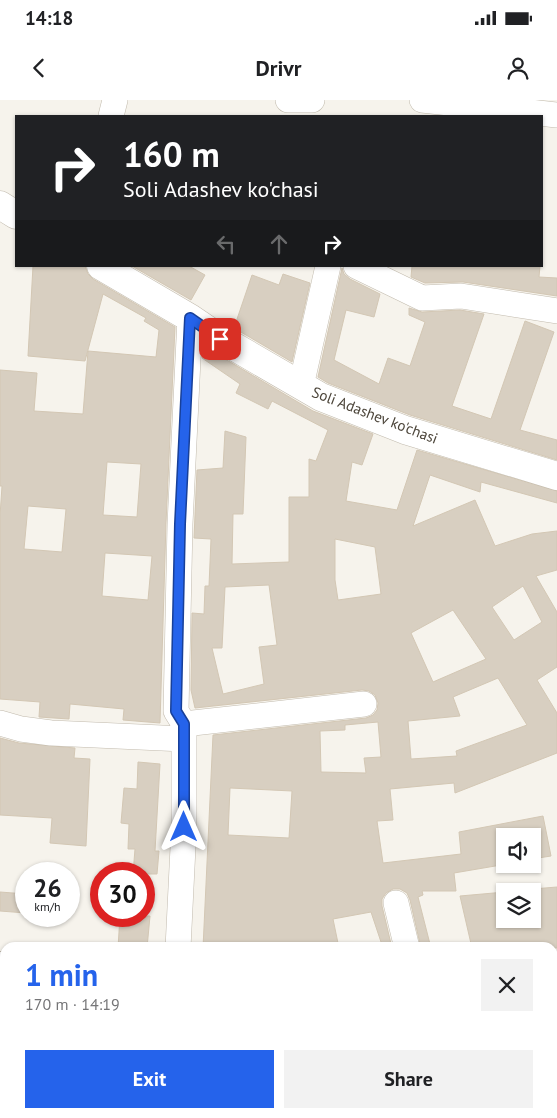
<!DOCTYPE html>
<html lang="en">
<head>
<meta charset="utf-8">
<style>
	:root { --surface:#fff; --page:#f2f2f2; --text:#202124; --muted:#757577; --accent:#2563eb }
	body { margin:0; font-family:"PT Sans",sans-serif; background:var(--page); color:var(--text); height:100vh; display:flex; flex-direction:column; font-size:19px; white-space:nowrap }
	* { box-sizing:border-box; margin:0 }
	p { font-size:16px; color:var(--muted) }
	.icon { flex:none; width:28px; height:28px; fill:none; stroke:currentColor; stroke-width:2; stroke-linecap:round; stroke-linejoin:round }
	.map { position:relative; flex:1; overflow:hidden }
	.side { position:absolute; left:0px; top:842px; width:558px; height:176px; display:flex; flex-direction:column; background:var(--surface); border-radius:15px 15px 0 0; box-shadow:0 1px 4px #0004 }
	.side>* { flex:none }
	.banner { position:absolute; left:15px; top:15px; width:528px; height:152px; border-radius:0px; box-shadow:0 1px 4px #0004; background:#202124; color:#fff; overflow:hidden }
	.tools { position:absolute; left:496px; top:728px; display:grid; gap:10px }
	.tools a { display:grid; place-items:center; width:45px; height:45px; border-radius:0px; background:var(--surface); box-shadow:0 1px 4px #0004; font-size:25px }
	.speed { position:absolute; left:15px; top:762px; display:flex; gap:10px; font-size:25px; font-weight:700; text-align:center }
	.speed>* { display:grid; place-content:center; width:65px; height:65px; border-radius:50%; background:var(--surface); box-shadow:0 1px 4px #0004; line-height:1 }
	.speed small { font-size:12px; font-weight:400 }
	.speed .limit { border:8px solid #d22; background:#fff; color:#111 }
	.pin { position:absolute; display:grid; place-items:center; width:42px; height:42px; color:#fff; margin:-21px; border-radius:10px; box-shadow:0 2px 8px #0006 }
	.me { position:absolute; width:55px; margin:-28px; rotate:0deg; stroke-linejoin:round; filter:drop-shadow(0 0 4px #0008) }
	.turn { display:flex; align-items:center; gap:18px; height:105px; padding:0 25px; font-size:22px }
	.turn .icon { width:65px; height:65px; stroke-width:2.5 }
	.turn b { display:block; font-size:35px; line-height:42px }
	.lanes { display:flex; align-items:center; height:48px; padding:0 25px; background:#0003; justify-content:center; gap:25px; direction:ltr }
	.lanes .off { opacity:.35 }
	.round { display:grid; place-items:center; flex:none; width:52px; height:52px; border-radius:0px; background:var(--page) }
	.overview { display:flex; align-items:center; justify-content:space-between; height:85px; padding:0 25px }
	h1 { font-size:30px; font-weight:600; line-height:38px; color:var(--accent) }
	.cta { display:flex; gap:10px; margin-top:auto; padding:10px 25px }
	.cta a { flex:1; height:58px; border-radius:0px; background:var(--accent); color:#fff; font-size:20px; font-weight:600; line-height:58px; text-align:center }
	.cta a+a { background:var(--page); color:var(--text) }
	.status { display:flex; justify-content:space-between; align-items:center; height:35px; padding:0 25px; background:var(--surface); direction:ltr }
	.status svg { height:14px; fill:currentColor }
	header { display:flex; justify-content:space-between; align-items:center; height:65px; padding:0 25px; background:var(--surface); font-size:22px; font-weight:600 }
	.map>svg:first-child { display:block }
	.building { fill:#d8cfc1; stroke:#d3c7b4; fill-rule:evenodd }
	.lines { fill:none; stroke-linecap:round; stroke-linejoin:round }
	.service-casing { stroke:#c2bbae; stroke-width:14 }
	.minor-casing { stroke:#c2bbae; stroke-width:26 }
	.tertiary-casing { stroke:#c2bbae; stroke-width:29 }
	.service { stroke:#fff; stroke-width:12 }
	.minor { stroke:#fff; stroke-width:25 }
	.tertiary { stroke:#fff; stroke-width:28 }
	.route-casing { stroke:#184099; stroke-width:12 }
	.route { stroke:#2563eb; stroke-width:9 }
	.labels { text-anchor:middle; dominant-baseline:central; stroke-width:5; stroke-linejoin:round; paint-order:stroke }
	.street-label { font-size:15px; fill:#4b4439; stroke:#fff }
</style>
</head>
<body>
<div class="status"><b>14:18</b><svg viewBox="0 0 49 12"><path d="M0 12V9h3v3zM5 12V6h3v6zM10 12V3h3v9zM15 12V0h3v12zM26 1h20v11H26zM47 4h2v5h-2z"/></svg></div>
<header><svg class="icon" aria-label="back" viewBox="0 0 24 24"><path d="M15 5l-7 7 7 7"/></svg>Drivr<svg class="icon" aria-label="person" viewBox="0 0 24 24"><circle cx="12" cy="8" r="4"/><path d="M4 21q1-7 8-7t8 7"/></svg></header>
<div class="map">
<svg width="557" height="1018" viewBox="0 0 557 1018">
	<rect width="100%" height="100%" fill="#f6f3ec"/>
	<!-- building -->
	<path class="building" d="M33,166H85L88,174L93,179L175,227L166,423L160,623L123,620L124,609L70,604L69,619L39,617L40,602L0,599V416L2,386H0V270L37,273L34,311L83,314L88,251L156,257L159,230L144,221L146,218L103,194L85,261L28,256ZM107,362L141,364L137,417L103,415ZM28,406L66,409L62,452L24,449ZM105,453L152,456L148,500L102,496Z
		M132,166H189L205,175L191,200Z
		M412,166H540L539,177L557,178V196L463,182L425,183L411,177Z
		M342,168L344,174L350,179L380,194L374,217L346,210L334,260L379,284L388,258L410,266L425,222L409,215V208L422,212L460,210L484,214L452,306L491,319L525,221L554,232L520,330L557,340V360L410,315L328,283L318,277Z
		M283,174L310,183L292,262L234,228L252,175L279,185Z
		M203,246L313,311L373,334L362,365L352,362L346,401L397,410L417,350L557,391V403L481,382L480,392L430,375L413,426L475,400L495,446L532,434L557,431V470L536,476L557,512V567L537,580L557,613V653L455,693L454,683L390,689L393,720L377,721L383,763L461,754L459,732L543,716L551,756L532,759V736H505V764H507L454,773L456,791H422L423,795L418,797L431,848H421L410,800L407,793L400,789H393L386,793L382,799V806L392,848H383L371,812L333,819L339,848H203L213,635L366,618L373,615L377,610L378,603L375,595L369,591L362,590L195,608L191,590L192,513L204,514L205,486H209L211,439L194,438L197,370L223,368L225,331L246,337L243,414H233L232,464L289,462V397H309V359L316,361L328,330L272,301L268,309L236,293L240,284L202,258ZM335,439L375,447L381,494L338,500L335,480ZM269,485L277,545L259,547L264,584L223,594L212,548H222L225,487ZM523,486L542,522L514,540L492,507ZM453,510L486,559L433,582L411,533ZM498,578L527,625L456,651L457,656L411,659L408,621L460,616L453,597ZM378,622L381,657L364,658L366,673L321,672L320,631L345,630V625ZM230,688L292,691L289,738L228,735Z
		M0,638L19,643L75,648L74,658L90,659L86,746L50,743L52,718L0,715Z
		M138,662L160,664L155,751H159L157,774H133L135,749H128L129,724L121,723L124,688L137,689Z
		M557,787V848H472L460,796L505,792V819H532V791H509Z
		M0,792L26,794V813L0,811Z
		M120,816H150L147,848H118Z"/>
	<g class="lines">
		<defs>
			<path id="service" d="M0,858H3"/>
			<path id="minor" d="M288,0H312
				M422,0L557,15
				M111,16L115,0
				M356,166L422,198L461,196L557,211
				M301,286L328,166
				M0,623L21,629L51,633L184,639
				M184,624L364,604
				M396,803L407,848
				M178,848L184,727V624L176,611L180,424L190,218
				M552,997L557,996
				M170,1018L171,1014"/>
			<path id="tertiary" d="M0,105L16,115
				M101,166L190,218L221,239L321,297L405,330L557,376"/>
		</defs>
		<!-- service casing -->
		<use href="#service" class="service-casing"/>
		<!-- minor casing -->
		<use href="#minor" class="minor-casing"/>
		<!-- tertiary casing -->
		<use href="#tertiary" class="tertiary-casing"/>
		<!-- service -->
		<use href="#service" class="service"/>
		<!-- minor -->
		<use href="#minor" class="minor"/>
		<!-- tertiary -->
		<use href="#tertiary" class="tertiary"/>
	</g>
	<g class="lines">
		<defs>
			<path id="route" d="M184,727V624L176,611L180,424L190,218L220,239"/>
		</defs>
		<!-- route casing -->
		<use href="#route" class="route-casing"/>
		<!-- route -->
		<use href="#route" class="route"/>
	</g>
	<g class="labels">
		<!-- street labels -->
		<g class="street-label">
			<text transform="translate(375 315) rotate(21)">Soli Adashev ko'chasi</text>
		</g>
	</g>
</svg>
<div class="tools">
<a><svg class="icon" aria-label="sound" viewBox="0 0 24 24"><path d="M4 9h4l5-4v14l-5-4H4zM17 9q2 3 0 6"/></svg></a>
<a><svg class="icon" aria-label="layers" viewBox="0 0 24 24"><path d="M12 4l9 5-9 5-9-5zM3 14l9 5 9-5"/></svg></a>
</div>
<div class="speed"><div>26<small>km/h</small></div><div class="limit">30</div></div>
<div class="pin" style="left:220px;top:239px;background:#d93025"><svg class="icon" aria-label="arrive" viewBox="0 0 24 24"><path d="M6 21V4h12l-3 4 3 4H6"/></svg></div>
<svg class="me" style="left:184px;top:727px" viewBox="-20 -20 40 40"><path d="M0-17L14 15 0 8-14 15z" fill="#2563eb" stroke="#fff" stroke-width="4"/></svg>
<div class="banner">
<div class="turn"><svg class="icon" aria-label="right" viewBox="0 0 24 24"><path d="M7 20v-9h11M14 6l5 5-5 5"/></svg><div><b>160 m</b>Soli Adashev ko'chasi</div></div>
<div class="lanes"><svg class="icon off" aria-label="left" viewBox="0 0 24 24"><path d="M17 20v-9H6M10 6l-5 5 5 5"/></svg><svg class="icon off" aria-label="ahead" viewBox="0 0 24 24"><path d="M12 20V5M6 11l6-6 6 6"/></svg><svg class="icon" aria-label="right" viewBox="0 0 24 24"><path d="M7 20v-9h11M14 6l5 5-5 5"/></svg></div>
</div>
<section class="side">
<div class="overview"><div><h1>1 min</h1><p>170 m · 14:19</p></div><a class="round"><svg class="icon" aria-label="close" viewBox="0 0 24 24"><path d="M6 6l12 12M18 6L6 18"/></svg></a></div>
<div class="cta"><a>Exit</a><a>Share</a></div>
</section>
</div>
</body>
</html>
